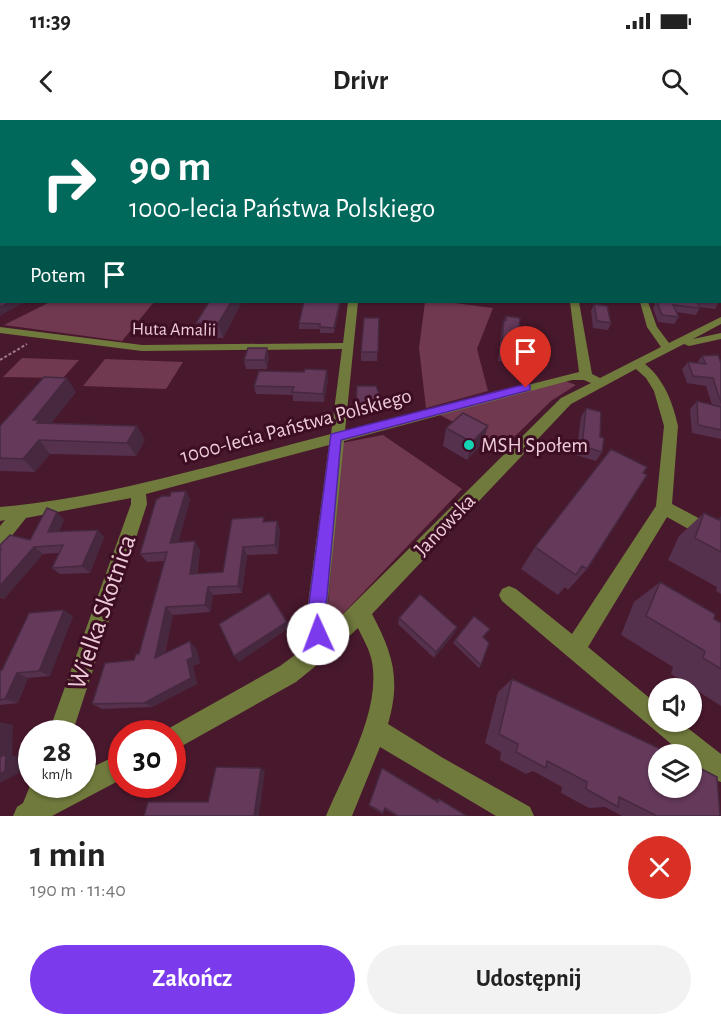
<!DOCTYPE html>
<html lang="pl">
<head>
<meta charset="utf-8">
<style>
	:root { --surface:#fff; --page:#f2f2f2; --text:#222; --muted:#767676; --accent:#7c3aed }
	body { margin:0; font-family:"Alegreya Sans",sans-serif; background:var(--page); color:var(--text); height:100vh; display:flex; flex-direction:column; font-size:22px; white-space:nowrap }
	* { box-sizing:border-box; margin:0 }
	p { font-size:20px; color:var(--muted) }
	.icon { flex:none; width:33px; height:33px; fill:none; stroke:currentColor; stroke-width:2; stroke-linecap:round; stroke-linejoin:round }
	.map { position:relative; height:696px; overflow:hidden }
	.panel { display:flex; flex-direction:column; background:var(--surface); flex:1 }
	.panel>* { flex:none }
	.hud { position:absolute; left:0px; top:0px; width:722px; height:183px; box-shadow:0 2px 4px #0004; background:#00695c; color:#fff; overflow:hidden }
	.controls { position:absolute; left:648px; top:558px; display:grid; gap:12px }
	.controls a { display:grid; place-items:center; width:54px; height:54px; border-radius:50%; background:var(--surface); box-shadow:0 2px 4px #0004; font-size:30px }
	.speed { position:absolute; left:18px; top:600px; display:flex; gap:12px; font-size:30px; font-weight:700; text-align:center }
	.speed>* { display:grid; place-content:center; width:78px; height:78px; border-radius:50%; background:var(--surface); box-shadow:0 2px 4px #0004; line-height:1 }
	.speed small { font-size:15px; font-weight:400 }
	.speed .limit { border:9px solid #d22; background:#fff; color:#111 }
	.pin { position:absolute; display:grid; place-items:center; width:51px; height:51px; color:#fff; margin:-62px -26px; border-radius:50% 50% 50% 0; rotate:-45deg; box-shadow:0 0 6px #0007 }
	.pin .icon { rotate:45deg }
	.me { position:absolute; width:66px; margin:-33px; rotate:358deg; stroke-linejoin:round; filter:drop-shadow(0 0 4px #0008) }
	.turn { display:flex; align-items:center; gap:21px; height:126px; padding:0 30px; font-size:27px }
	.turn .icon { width:78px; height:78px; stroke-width:2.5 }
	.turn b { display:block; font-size:42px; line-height:51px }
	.then { display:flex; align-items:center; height:57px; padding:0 30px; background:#0003; gap:12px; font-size:22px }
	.round { display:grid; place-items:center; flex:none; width:63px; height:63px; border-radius:32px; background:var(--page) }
	.summary { display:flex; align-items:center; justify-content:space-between; height:102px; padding:0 30px }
	h1 { font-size:36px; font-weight:700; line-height:45px }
	.cta { display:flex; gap:12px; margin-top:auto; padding:12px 30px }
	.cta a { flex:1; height:69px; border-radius:36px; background:var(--accent); color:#fff; font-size:24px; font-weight:700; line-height:69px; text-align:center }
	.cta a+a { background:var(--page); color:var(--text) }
	.status { display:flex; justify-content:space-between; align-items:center; height:42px; padding:0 30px; background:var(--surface); direction:ltr }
	.status svg { height:16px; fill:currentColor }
	header { display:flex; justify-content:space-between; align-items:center; height:78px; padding:0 30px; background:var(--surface); font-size:27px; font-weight:700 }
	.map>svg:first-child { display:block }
	.green { fill:#713950 }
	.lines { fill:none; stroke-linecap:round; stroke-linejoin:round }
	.path { stroke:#a27a8a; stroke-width:2; stroke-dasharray:3 2; stroke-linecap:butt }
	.minor { fill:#717a3d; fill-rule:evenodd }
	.wall { fill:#56314d }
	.shaded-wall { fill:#46283f }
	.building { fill:#64395a; stroke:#46283f; stroke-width:1.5 }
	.route { fill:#7c3aed; stroke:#51269a; stroke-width:1.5 }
	.poi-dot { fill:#13d5b3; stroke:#3d0d23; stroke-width:2 }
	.labels { text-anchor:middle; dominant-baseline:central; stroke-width:6; stroke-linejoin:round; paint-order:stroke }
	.far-street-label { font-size:18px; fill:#edccd7; stroke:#3d0d23 }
	.street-label { font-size:21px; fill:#edccd7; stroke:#3d0d23 }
	.poi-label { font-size:21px; fill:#edccd7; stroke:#3d0d23; text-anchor:start }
	.near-street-label { font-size:26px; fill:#edccd7; stroke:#3d0d23 }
</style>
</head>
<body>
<div class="status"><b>11:39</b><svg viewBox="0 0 49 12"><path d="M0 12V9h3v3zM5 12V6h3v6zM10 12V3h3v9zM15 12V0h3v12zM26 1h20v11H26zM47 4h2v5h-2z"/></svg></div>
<header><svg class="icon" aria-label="back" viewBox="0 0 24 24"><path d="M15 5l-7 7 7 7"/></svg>Drivr<svg class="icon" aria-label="search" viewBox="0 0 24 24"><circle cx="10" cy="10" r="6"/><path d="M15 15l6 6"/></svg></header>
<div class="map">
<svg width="721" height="696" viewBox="0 0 721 696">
	<rect width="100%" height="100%" fill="#48182d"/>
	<!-- green -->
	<path class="green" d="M50,182H154L122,221L4,205Z
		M425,182H447L493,188L477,229L488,271L426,288L419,228Z
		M22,238L79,240L63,258L3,257Z
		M105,239L183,242L166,269L83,266Z
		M565,261L576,265L551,281L503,328L440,295Z
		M383,315L462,369L335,502L327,496L342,323Z"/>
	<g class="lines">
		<!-- path -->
		<path class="path" d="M0,240L27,224"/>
		<!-- minor -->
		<path class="minor" d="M0,99H2V103H0Z
			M720,171H721V178H720Z
			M348,182H358L345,311L579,252L570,182H579L592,254L600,258L661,227L647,207L640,182H648L657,207L669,223L721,197V204L693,219L721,213V219L689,226L684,224L645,244C664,259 673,283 678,306L672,384L721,410V427L667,397L588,527L658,585V602H680L721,634V662L712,659L692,641V634H683L502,481L499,475L502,469L509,466L516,469L572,514L656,386L664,306L654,271L646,258L636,249L571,284L372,494C393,534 401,559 388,604L443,638L530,687L534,696H496L380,627L352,696H326C344,652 381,592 372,542C370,530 363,519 358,508L328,536L296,562L180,627L172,631V614H162L164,611L280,546L310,524L306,499L329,325L146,374L147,384L72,614H48L131,384V378L26,398L6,423L0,425V406L5,400L0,401V387C112,377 222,342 331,314L342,229L142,231L0,213V207L142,225L343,223ZM572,260H584L591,263L561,278L328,509L326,499L344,321Z
			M122,633V659L52,696H13L17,687L23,683L32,661V664H55V667L59,664H82V652Z"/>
	</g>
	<!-- wall -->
	<path class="wall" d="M209,182H242L223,218L201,217L196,203Z
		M341,182L334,213H320V209H299V203Z
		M654,182H719L715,189L700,187L696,195L676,192L679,197L674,204L658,202L653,188L655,184Z
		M594,184L611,203L608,210L593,208L591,191Z
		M506,196L519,211L546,235L543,244L498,241L502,207L504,199L505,200Z
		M379,198L377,241H361V232Z
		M269,236L267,249H246L244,240Z
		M702,236L721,243V319L692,313L690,289L697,281L712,285L706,266L687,263L682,249L688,242L697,243Z
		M328,259L324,282L293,281V275L256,274L254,266Z
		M76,272L51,303L137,306L145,320L136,336L50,334L35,352L0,351V306Z
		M586,288L600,317L602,332L596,341L576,335L581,297Z
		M488,306L482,324L467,340L443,326L446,308Z
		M611,329L587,449L568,470L565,467L558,475L521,449L535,427Z
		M186,371L190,380L178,422L195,421L200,430L197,454L223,452L265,402L277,401L280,410L278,434L247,435L242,473L213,475L210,492L173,495L165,533L196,528L200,543L193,546L197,564L152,587L102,589L92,584L139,534L164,441L147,442L140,434L170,376Z
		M57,392L64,400L59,411L98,410L104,417L90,453L60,454L52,448L59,433L43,434L4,479L0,478V425L30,420Z
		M704,393L718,399L721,397V474L716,471L717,467L668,440L679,416Z
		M660,462L721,503V586L671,554L673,547L621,515L634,482Z
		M73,496L50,556L28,558L18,583L0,585V551L2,550Z
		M399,498L457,507L454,514L434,538L398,504Z
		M483,518L481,545L479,548L453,523L455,520Z
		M512,559L720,696H622L605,687L589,688L561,673L562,667L533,651L526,654L500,640L501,632L485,623L498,572Z
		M382,648L435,680L439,679L467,696H396L384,689L382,694L369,686Z"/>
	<!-- shaded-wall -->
	<path class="shaded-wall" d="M10,182H25L0,196V187Z
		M231,182H242L223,218L218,204Z
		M340,182H341L334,213V208Z
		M267,228L269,236L267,249L265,240Z
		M327,250L328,259L324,282L323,274Z
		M67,258L76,272L47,309L33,300Z
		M382,281V290L356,295V286Z
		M137,306L145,320L136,336L127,323Z
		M488,306L482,324L467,340L472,322Z
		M39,320L50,334L35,352L23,339Z
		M186,371L190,380L176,432L170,423Z
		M57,392L64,400L56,419L48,412Z
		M277,401L280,410L278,434L275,425Z
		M98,410L104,417L90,453L82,446Z
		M195,421L200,430L195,462L190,454Z
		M34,427L43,434L4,479L0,477V466Z
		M243,427L247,435L242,473L238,466Z
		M208,467L213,475L210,492L205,485Z
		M166,487L173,495L162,544L155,538Z
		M64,490L73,496L50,556L39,551Z
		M287,502L289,508L239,542L234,536Z
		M457,507L454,514L434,538L436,532Z
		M190,521L196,528L200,543L193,546L197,564L152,587L144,583L187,540Z
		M17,553L28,558L18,583L5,579Z
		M0,602L13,605L12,635L20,637L19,653L0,663Z
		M261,648L265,651L259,696H254Z"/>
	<!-- building -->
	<path class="building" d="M0,169H2V182H10L0,187Z
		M209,182H231L218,204L196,203Z
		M304,182H340L334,208L320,207V204L299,203Z
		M657,182H697L700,188L673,185L679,197L662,195Z
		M594,184L607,186L611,203L597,201Z
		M506,196L520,198L519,211L546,235L501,232L504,199L506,200Z
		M364,198H379L378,232H361Z
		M248,228H267L265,240H244Z
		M718,235L721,243V283L713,258L693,256L688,242L706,244L702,236Z
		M305,249L327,250L323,274L292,272L294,267L254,266L259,251L304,252Z
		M44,257L67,258L33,300H39L37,303L137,306L127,323L39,320L23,339L0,338V306Z
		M357,266H376L382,281L356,286Z
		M697,281L721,287V310L698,305Z
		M586,288L601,292L600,317L604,318L602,332L582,326Z
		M463,293L488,306L472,322L446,308Z
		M611,329L647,347L643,353L647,355L587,449L582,446L576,455L535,427Z
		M186,371L170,423L195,421L190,454L223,452L232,399L264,397L263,402L277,401L275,425L243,427L238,466L208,467L205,485L166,487L155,538L190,521L193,537L187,540L191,558L144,583L92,584L105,543L134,540L136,534H139L167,432L140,434L156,380L162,376H170L171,372Z
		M47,388L57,392L48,412L98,410L82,446L52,448L63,425L34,427L0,466V430L1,429H0V425L10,415L30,420Z
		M704,393L719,400L721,397V432L695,418Z
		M660,462L715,494L714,499L721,503V549L703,538L705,531L646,496Z
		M269,473L287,502L234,536L219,504Z
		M420,474L457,507L436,532L399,498Z
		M64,490L39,551L17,553L5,579L0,580V551L2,550L29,493Z
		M474,496L490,509L483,517L489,523L481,545L455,520Z
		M512,559L671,634H658V668H692V644L717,657L720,696H657L619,677L618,687L586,669L587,662L547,641L546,648L516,632L518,624L499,614Z
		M6,634L5,651L0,654V637Z
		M216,647L261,648L254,696H144L148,682H208Z
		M382,648L438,682L439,679L467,696H398L385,688L383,693L369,685Z"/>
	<!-- sky -->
	<linearGradient id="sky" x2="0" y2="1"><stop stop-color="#280d19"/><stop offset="0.49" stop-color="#583d57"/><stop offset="1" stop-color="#583d57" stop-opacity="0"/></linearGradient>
	<rect width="721" height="190" fill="url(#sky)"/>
	<!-- route -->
	<path class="route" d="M526,264L530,265V270L341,320L325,499L327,514L325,521L318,523L312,521L307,499L331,314Z"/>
	<!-- markers -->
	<circle class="poi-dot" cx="469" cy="325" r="6"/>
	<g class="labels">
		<!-- far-street labels -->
		<g class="far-street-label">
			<text transform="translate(174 210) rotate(1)">Huta Amalii</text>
		</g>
		<!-- street labels -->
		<g class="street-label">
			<text transform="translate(296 306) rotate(-15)">1000-lecia Państwa Polskiego</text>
			<text transform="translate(445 405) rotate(-46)">Janowska</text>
		</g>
		<!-- poi labels -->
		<g class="poi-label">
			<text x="481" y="325">MSH Społem</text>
		</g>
		<!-- near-street labels -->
		<g class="near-street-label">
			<text transform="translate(102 492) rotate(-71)">Wielka Skotnica</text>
		</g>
	</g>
</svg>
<div class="controls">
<a><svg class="icon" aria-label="sound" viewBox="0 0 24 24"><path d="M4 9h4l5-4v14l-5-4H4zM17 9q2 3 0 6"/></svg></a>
<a><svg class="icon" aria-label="layers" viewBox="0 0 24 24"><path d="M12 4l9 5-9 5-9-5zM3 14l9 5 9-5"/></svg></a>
</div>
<div class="speed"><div>28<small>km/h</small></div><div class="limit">30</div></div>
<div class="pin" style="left:526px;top:268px;background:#d93025"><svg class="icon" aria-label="arrive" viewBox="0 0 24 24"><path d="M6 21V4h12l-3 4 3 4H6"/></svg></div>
<svg class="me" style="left:318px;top:514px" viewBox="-20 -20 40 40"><circle r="19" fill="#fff"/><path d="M0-13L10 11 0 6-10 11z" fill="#7c3aed"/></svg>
<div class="hud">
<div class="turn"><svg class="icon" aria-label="right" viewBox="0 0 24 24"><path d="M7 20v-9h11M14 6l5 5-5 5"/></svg><div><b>90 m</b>1000-lecia Państwa Polskiego</div></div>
<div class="then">Potem<svg class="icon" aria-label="arrive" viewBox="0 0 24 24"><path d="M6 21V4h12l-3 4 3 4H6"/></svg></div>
</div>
</div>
<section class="panel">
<div class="summary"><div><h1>1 min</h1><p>190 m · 11:40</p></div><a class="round" style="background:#d93025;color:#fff"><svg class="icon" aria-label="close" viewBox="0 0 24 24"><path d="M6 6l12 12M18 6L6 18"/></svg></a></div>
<div class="cta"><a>Zakończ</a><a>Udostępnij</a></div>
</section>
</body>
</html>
